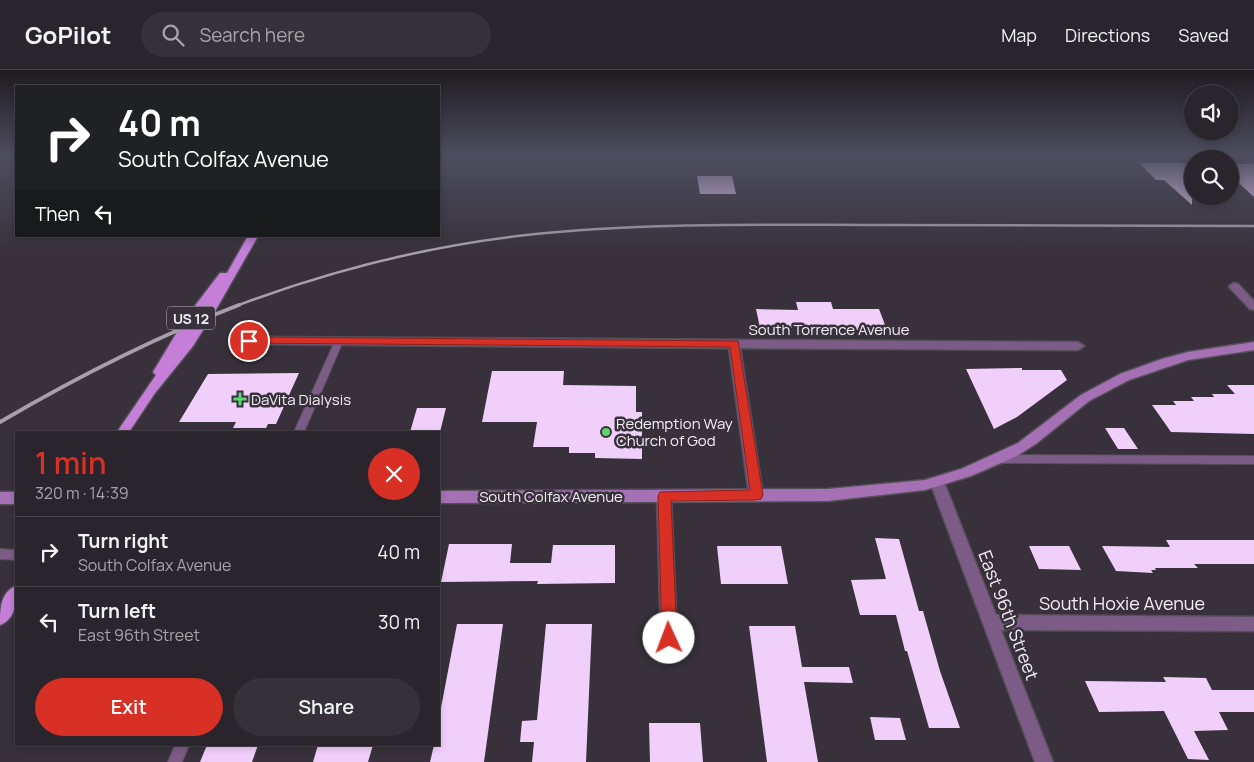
<!DOCTYPE html>
<html lang="en">
<head>
<meta charset="utf-8">
<style>
	:root { --surface:#2a252c; --page:#363138; --text:#f1f3f6; --muted:#a5a5a9; --line:#464248; --accent:#d93025 }
	body { margin:0; font-family:Manrope,sans-serif; background:var(--page); color:var(--text); height:100vh; display:flex; flex-direction:column; font-size:19px; white-space:nowrap }
	* { box-sizing:border-box; margin:0 }
	p { font-size:16px; color:var(--muted) }
	.icon { flex:none; width:28px; height:28px; fill:none; stroke:currentColor; stroke-width:2; stroke-linecap:round; stroke-linejoin:round }
	.map { position:relative; flex:1; overflow:hidden }
	.drawer { position:absolute; left:15px; top:361px; width:425px; height:315px; display:flex; flex-direction:column; background:var(--surface); border-radius:0px; box-shadow:0 2px 8px #0003,0 0 0 1px var(--line) }
	.drawer>* { flex:none }
	.hud { position:absolute; left:15px; top:15px; width:425px; height:152px; border-radius:0px; box-shadow:0 2px 8px #0003,0 0 0 1px var(--line); background:#202124; color:#fff; overflow:hidden }
	.tools { position:absolute; left:1184px; top:15px; display:grid; gap:10px }
	.tools a { display:grid; place-items:center; width:55px; height:55px; border-radius:50%; background:var(--surface); box-shadow:0 2px 8px #0003,0 0 0 1px var(--line); font-size:25px }
	.pin { position:absolute; display:grid; place-items:center; width:42px; height:42px; color:#fff; margin:-21px; border:2px solid #fff; border-radius:50%; box-shadow:0 1px 5px #0007 }
	.me { position:absolute; width:55px; margin:-28px; rotate:358deg; stroke-linejoin:round; filter:drop-shadow(0 0 4px #0008) }
	.turn { display:flex; align-items:center; gap:18px; height:105px; padding:0 20px; font-size:22px }
	.turn .icon { width:65px; height:65px; stroke-width:2.5 }
	.turn b { display:block; font-size:35px; line-height:42px }
	.then { display:flex; align-items:center; height:48px; padding:0 20px; background:#0003; gap:10px; font-size:19px }
	.round { display:grid; place-items:center; flex:none; width:52px; height:52px; border-radius:26px; background:var(--page) }
	.overview { display:flex; align-items:center; justify-content:space-between; height:85px; padding:0 20px }
	h1 { font-size:30px; font-weight:600; line-height:38px; color:var(--accent) }
	.action { display:flex; gap:10px; margin-top:auto; padding:10px 20px }
	.action a { flex:1; height:58px; border-radius:30px; background:var(--accent); color:#fff; font-size:20px; font-weight:600; line-height:58px; text-align:center }
	.action a+a { background:var(--page); color:var(--text) }
	ul { padding:0; list-style:none }
	li { display:flex; align-items:center; gap:15px; height:70px; padding:0 20px; border-top:1px solid var(--line) }
	li div { flex:1 }
	li b { display:block; font-size:19px }
	li em { font-style:normal }
	header { display:flex; align-items:center; gap:30px; box-sizing:border-box; height:70px; padding:0 25px; background:var(--surface); border-bottom:1px solid var(--line) }
	header strong { font-size:24px }
	nav { display:flex; gap:28px; margin-inline-start:auto; font-size:18px }
	.search { width:350px; height:45px; background:var(--page); display:flex; align-items:center; gap:12px; box-sizing:border-box; padding:0 18px; border-radius:28px; color:var(--muted); font-size:19px }
	.map>svg:first-child { display:block }
	.building { fill:#f1cffb }
	.lines { fill:none; stroke-linecap:round; stroke-linejoin:round }
	.lane-casing { stroke:#564f59; stroke-width:2 }
	.street-casing { stroke:#564f59; stroke-width:3 }
	.secondary-casing { stroke:#564f59; stroke-width:3 }
	.primary-casing { stroke:#564f59; stroke-width:3 }
	.lane { fill:#7d5b87; fill-rule:evenodd }
	.street { fill:#7d5b87; fill-rule:evenodd }
	.secondary { fill:#a670b5; fill-rule:evenodd }
	.primary { fill:#c57fd9; fill-rule:evenodd }
	.rail-far1 { stroke:#a59fa7; stroke-width:2.5 }
	.rail { stroke:#a59fa7; stroke-width:4 }
	.route { fill:#d93025; stroke:#8d1f18 }
	.poi-dot { fill:#5ed56c; stroke:#38313b; stroke-width:2 }
	.labels { text-anchor:middle; dominant-baseline:central; stroke-width:5; stroke-linejoin:round; paint-order:stroke }
	.shield { fill:#38313b; stroke:#bcb6bd; stroke-width:1 }
	.shield-label { font-size:14px; font-weight:bold; fill:#f4eff5 }
	.street-label { font-size:15px; fill:#f4eff5; stroke:#38313b }
	.poi-label { font-size:15px; fill:#f4eff5; stroke:#38313b; text-anchor:start }
	.near-street-label { font-size:18px; fill:#f4eff5; stroke:#38313b }
</style>
</head>
<body>
<header>
<strong>GoPilot</strong>
<div class="search"><svg class="icon" aria-label="search" viewBox="0 0 24 24"><circle cx="10" cy="10" r="6"/><path d="M15 15l6 6"/></svg>Search here</div>
<nav><a>Map</a><a>Directions</a><a>Saved</a></nav>
</header>
<div class="map">
<svg width="1254" height="692" viewBox="0 0 1254 692">
	<rect width="100%" height="100%" fill="#38313b"/>
	<!-- building -->
	<path class="building" d="M1139,93H1192V135L1164,110H1156Z
		M1230,94H1254V127L1230,105Z
		M697,106H732L736,124H700Z
		M796,232H831L833,239H879L887,260H847L846,257L760,258L756,239L798,240Z
		M1022,298V300H1061L1067,310L1017,347L994,359L966,299Z
		M492,301H564L563,315L636,316V342H642V389L595,388V383H569V377H533L537,352H482Z
		M299,303L276,354H268L266,358H233L236,352H179L208,304Z
		M1227,315H1254V364L1171,362L1152,335H1176L1173,331H1194L1191,327H1214L1212,324H1235Z
		M417,338H446L440,362H410Z
		M1105,358H1124L1138,379H1118Z
		M875,468L899,469L919,541H923L940,601L960,658H929L907,581H905L896,545H860L851,510L886,509Z
		M1166,470H1254V494H1194L1198,498H1155L1156,500H1151L1153,503L1116,501L1102,476L1170,477Z
		M449,474H512L510,493H551L553,475H615V513L537,514L538,511L441,512Z
		M717,476H781L788,514H721Z
		M1029,476H1069L1081,500L1039,499Z
		M457,554H503L484,692H430L434,675H439V648Z
		M546,554H592L586,692H532L534,672H520L522,651L537,650Z
		M749,556H795L802,597H849L853,613L804,612L818,692H767Z
		M1163,607L1206,608L1212,620H1254V642H1219L1228,660L1194,661L1209,690L1188,689L1164,641L1099,642L1085,611L1166,612Z
		M870,647L900,648L906,670H875Z
		M649,653H700L703,692H650Z
		M207,675H258L252,692H200Z
		M318,675H373L368,692H313Z"/>
	<g class="lines">
		<defs>
			<path id="lane" d="M339,268L343,271L304,362H294L335,271Z
				M998,385L1254,386V394L998,393L994,392L993,389L994,386Z
				M0,479L16,480V490L0,489Z
				M175,675H189L182,692H168Z"/>
			<path id="street" d="M1234,213L1238,214L1254,231V240L1250,239L1230,218L1229,216Z
				M249,267L1078,272L1084,276L1078,280L740,278L763,425L761,429L756,431L751,429L749,425L729,278L245,274L243,271L245,268Z
				M937,407L942,408L944,412L996,545L1254,547V561L1001,560L1053,692H1035L930,412L932,408Z
				M664,420L669,422L671,426L677,568L675,573L669,576L663,573L661,568L657,426L659,422Z"/>
			<path id="secondary" d="M1254,272V280L1188,290L1129,310L1089,331L1037,373L1017,386L971,406L925,420L828,431L439,433V421L828,419L925,410L961,399L1018,373L1081,325L1120,304L1162,289L1188,282Z
				M0,422H16V434H0Z"/>
			<path id="primary" d="M248,166H258L218,236L193,276L155,323L129,362H117L156,305L153,302L185,249L220,203H227Z
				M16,516C17,530 16,549 0,555C0,541 0,522 16,516Z"/>
		</defs>
		<!-- lane casing -->
		<use href="#lane" class="lane-casing"/>
		<!-- street casing -->
		<use href="#street" class="street-casing"/>
		<!-- secondary casing -->
		<use href="#secondary" class="secondary-casing"/>
		<!-- primary casing -->
		<use href="#primary" class="primary-casing"/>
		<!-- lane -->
		<use href="#lane" class="lane"/>
		<!-- street -->
		<use href="#street" class="street"/>
		<!-- secondary -->
		<use href="#secondary" class="secondary"/>
		<!-- primary -->
		<use href="#primary" class="primary"/>
		<!-- rail-far1 -->
		<path class="rail-far1" d="M236,236C329,201 427,176 526,165C646,152 767,155 887,155C1009,156 1132,155 1254,156"/>
		<!-- rail -->
		<path class="rail" d="M0,352C77,307 155,267 239,235"/>
	</g>
	<!-- sky -->
	<linearGradient id="sky" x2="0" y2="1"><stop stop-color="#1f1b20"/><stop offset="0.47" stop-color="#4d4e60"/><stop offset="1" stop-color="#4d4e60" stop-opacity="0"/></linearGradient>
	<rect width="1254" height="182" fill="url(#sky)"/>
	<!-- route -->
	<path class="route" d="M249,267L738,271L763,425L761,429L756,430L671,431L677,568L674,573L669,575L664,573L662,568L658,426L660,422L750,420L730,277L246,273L244,271Z"/>
	<!-- markers -->
	<g class="poi-dot">
		<path d="M237.5 321.5h5v5h5v5h-5v5h-5v-5h-5v-5h5z"/>
		<circle cx="606" cy="362" r="5"/>
	</g>
	<g class="labels">
		<!-- shield labels -->
		<rect class="shield" x="167" y="236.5" width="48" height="23" rx="4"/>
		<g class="shield-label">
			<text x="191" y="248">US 12</text>
		</g>
		<!-- street labels -->
		<g class="street-label">
			<text x="829" y="259">South Torrence Avenue</text>
			<text x="551" y="426">South Colfax Avenue</text>
		</g>
		<!-- poi labels -->
		<g class="poi-label">
			<text x="251" y="329">DaVita Dialysis</text>
			<text x="616" y="353">Redemption Way<tspan x="616" dy="17">Church of God</tspan></text>
		</g>
		<!-- near-street labels -->
		<g class="near-street-label">
			<text x="1122" y="533">South Hoxie Avenue</text>
			<text transform="translate(1009 545) rotate(69)">East 96th Street</text>
		</g>
	</g>
</svg>
<div class="tools">
<a><svg class="icon" aria-label="sound" viewBox="0 0 24 24"><path d="M4 9h4l5-4v14l-5-4H4zM17 9q2 3 0 6"/></svg></a>
<a><svg class="icon" aria-label="search" viewBox="0 0 24 24"><circle cx="10" cy="10" r="6"/><path d="M15 15l6 6"/></svg></a>
</div>
<div class="pin" style="left:249px;top:271px;background:#d93025"><svg class="icon" aria-label="arrive" viewBox="0 0 24 24"><path d="M6 21V4h12l-3 4 3 4H6"/></svg></div>
<svg class="me" style="left:669px;top:568px" viewBox="-20 -20 40 40"><circle r="19" fill="#fff"/><path d="M0-13L10 11 0 6-10 11z" fill="#d93025"/></svg>
<div class="hud">
<div class="turn"><svg class="icon" aria-label="right" viewBox="0 0 24 24"><path d="M7 20v-9h11M14 6l5 5-5 5"/></svg><div><b>40 m</b>South Colfax Avenue</div></div>
<div class="then">Then<svg class="icon" aria-label="left" viewBox="0 0 24 24"><path d="M17 20v-9H6M10 6l-5 5 5 5"/></svg></div>
</div>
<section class="drawer">
<div class="overview"><div><h1>1 min</h1><p>320 m · 14:39</p></div><a class="round" style="background:#d93025;color:#fff"><svg class="icon" aria-label="close" viewBox="0 0 24 24"><path d="M6 6l12 12M18 6L6 18"/></svg></a></div>
<ul>
<li><svg class="icon" aria-label="right" viewBox="0 0 24 24"><path d="M7 20v-9h11M14 6l5 5-5 5"/></svg><div><b>Turn right</b><p>South Colfax Avenue</p></div><em>40 m</em></li>
<li><svg class="icon" aria-label="left" viewBox="0 0 24 24"><path d="M17 20v-9H6M10 6l-5 5 5 5"/></svg><div><b>Turn left</b><p>East 96th Street</p></div><em>30 m</em></li>
</ul>
<div class="action"><a>Exit</a><a>Share</a></div>
</section>
</div>
</body>
</html>
